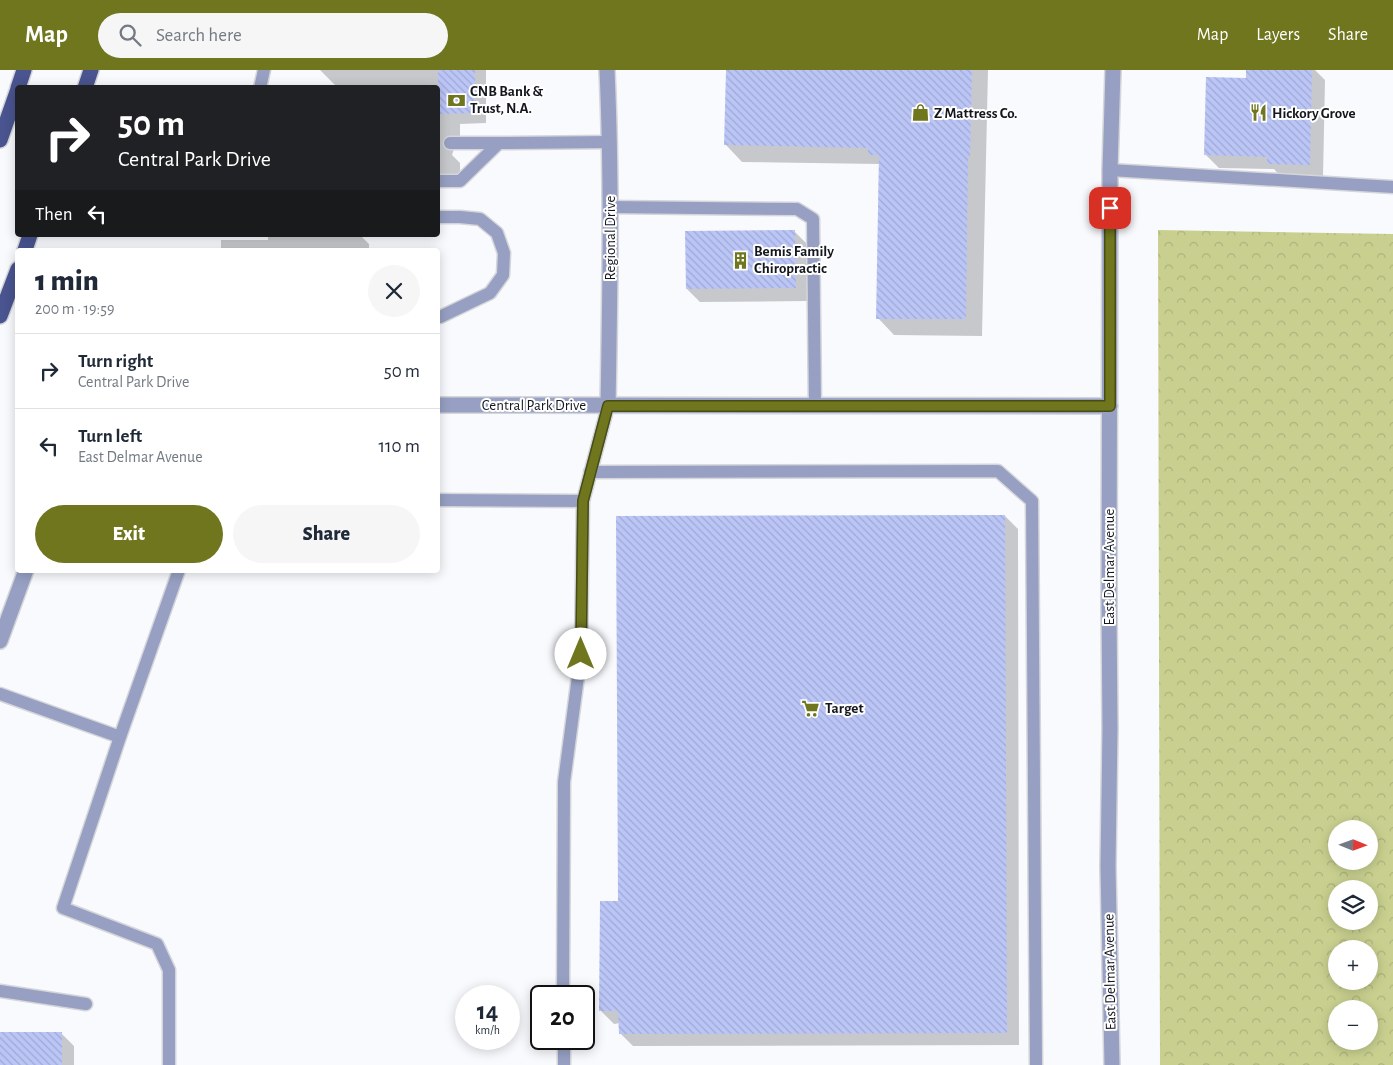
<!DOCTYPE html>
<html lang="en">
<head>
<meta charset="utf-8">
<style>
	:root { --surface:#fff; --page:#f6f6f7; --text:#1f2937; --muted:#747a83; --line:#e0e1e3; --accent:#6f761e }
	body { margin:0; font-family:"Alegreya Sans",sans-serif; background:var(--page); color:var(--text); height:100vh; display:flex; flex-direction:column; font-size:19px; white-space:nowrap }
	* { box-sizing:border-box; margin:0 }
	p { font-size:16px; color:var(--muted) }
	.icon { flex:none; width:28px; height:28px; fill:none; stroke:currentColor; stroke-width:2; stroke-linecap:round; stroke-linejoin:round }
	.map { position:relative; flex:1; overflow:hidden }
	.drawer { position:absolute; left:15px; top:178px; width:425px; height:325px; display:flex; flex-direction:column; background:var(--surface); border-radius:5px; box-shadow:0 2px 12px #0003 }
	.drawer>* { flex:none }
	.guide { position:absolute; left:15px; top:15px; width:425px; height:152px; border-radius:5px; box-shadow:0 2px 12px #0003; background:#202124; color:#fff; overflow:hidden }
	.needle { width:32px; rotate:91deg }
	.buttons { position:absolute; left:1328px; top:750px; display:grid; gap:10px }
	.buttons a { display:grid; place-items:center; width:50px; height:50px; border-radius:50%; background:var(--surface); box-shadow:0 2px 12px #0003; font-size:25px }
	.speed { position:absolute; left:455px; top:915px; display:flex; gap:10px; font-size:25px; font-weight:700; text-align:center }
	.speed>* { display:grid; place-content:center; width:65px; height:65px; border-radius:50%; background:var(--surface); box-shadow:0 2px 12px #0003; line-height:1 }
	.speed small { font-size:12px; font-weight:400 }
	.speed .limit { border:2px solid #111; border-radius:8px; background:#fff; color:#111 }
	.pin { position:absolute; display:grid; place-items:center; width:42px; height:42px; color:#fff; margin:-21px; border-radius:10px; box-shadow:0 2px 8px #0006 }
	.me { position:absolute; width:55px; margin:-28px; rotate:0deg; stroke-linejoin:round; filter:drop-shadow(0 0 4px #0008) }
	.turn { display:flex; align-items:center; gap:18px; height:105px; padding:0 20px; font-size:22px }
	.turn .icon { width:65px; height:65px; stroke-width:2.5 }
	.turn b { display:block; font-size:35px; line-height:42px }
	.then { display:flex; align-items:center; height:48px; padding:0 20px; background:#0003; gap:10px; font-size:19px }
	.round { display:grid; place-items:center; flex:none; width:52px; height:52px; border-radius:26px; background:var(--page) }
	.summary { display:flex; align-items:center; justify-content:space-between; height:85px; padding:0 20px }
	h1 { font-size:30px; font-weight:800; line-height:38px }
	.action { display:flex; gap:10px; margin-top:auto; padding:10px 20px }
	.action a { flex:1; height:58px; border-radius:30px; background:var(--accent); color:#fff; font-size:20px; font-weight:800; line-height:58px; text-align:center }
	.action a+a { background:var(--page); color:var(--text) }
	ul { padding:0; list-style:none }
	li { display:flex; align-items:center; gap:15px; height:75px; padding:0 20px; border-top:1px solid var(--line) }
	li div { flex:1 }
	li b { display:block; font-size:19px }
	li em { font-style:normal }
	header { display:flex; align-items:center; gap:30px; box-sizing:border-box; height:70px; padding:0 25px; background:var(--accent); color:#fff }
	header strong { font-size:24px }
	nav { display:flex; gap:28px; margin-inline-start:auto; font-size:18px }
	.search { width:350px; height:45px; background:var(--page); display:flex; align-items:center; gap:12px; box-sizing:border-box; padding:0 18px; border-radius:28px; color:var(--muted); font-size:19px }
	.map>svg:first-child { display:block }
	.forest { fill:url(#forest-crowns); fill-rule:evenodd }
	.shadow { fill:#0003 }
	.building { fill:url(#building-back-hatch) }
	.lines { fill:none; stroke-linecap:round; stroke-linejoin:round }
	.lane-casing { stroke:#d5d6da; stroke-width:15 }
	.street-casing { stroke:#d5d6da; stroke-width:18 }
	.primary-casing { stroke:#d5d6da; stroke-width:18 }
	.lane { stroke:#97a0c3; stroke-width:12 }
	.street { stroke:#97a0c3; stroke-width:15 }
	.primary { stroke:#495490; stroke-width:15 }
	.route-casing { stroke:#484d14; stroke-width:12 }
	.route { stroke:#6f761e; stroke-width:9 }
	.labels { text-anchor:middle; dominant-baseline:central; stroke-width:4; stroke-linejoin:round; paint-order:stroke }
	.poi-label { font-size:15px; font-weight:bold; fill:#15171e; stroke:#fff; text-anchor:start }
	.street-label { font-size:15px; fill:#15171e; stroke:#fff }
</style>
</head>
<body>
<header>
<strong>Map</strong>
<div class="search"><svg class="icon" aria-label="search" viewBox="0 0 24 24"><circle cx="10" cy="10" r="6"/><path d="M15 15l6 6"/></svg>Search here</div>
<nav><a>Map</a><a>Layers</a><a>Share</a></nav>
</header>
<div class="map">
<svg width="1393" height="995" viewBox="0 0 1393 995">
	<defs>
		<pattern id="forest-crowns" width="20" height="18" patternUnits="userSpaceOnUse" patternTransform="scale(1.25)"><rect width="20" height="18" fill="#c9d08f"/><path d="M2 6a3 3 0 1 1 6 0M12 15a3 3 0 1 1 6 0" fill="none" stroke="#acb27b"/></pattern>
		<pattern id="building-back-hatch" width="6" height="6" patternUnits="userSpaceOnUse" patternTransform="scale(1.25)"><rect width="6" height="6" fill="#bbc6f7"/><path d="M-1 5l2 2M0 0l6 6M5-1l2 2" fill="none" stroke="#a0a9d3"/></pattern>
	</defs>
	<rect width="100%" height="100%" fill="#f9fafe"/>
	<!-- forest -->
	<path class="forest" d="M1158,160L1393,164V995H1160ZM1336,759H1369V791H1336ZM1336,819H1369V851H1336ZM1336,879H1369V911H1336ZM1336,939H1369V971H1336Z"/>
	<!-- shadow -->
	<path class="shadow" d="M320,0H486V53L460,54V76L454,79L452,85L460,93V113H438V18H338Z
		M727,0H988L982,266L894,265L878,248L879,94L742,92L726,75Z
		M1247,0H1315L1325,10L1323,107H1281L1274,99L1219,98L1206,85L1247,9Z
		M794,161L807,174L808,231L700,232L687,219Z
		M268,165H360L369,174V180H221V170H268Z
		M1005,446L1018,459L1019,975L633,976L620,963V953L614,954L601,941L619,832Z
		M0,963H61L74,976V995H0Z"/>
	<!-- building -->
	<path class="building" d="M438,0H475V43L438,44Z
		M726,0H972L970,87H968L966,249H876L879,85H868V78L724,75Z
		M1246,0H1312L1310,95L1267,94V87L1204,85L1206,7L1246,8Z
		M795,160L796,218L686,219L685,161Z
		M1005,445L1007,963L619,964L618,941H599L600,831H618L616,446Z
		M0,962H62V995H0Z"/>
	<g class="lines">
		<defs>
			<path id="lane" d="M260,18L264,0
				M450,73H499
				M1110,100L1393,117
				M438,111H460L499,73L610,72
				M610,137L797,139L813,149L815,336
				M438,147H460L480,149L497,163L504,183L503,205L490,223L440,247
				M590,402L998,401L1032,431L1036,995
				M438,430L583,431
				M0,624L120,667
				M0,921L86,934
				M563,926L564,712L581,584L583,431L608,336
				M564,969V995
				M169,995V900L157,874L63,838L120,667L179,500"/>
			<path id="street" d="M607,0C612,112 610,224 608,336
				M438,335L1110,336
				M0,571L26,500
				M1112,995L1108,797L1110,659L1109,538L1110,100L1113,0"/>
			<path id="primary" d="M18,18L24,0
				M85,18L91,0
				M0,70L18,19
				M25,180L30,165
				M0,246L18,199"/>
		</defs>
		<!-- lane casing -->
		<use href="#lane" class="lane-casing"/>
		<!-- street casing -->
		<use href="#street" class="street-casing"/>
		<!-- primary casing -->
		<use href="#primary" class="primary-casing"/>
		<!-- lane -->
		<use href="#lane" class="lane"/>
		<!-- street -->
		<use href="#street" class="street"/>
		<!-- primary -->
		<use href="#primary" class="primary"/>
	</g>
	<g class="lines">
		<defs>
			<path id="route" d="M581,584L583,431L608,336H1110V138"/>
		</defs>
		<!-- route casing -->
		<use href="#route" class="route-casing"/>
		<!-- route -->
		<use href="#route" class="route"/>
	</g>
	<!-- icons -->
	<defs>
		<symbol id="bank-bare" viewBox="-9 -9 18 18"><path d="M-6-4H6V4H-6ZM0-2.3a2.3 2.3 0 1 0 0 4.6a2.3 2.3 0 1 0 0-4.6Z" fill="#6f761e" stroke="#fff" stroke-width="2.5" paint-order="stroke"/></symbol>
		<symbol id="shop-bare" viewBox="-9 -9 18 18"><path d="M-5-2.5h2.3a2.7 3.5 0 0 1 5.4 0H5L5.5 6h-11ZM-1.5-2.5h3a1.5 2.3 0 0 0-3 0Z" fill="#6f761e" stroke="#fff" stroke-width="2.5" paint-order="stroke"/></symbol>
		<symbol id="restaurant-bare" viewBox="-9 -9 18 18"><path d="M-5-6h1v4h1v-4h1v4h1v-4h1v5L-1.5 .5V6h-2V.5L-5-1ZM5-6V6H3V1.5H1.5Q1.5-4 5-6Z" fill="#6f761e" stroke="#fff" stroke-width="2.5" paint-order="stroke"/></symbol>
		<symbol id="building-bare" viewBox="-9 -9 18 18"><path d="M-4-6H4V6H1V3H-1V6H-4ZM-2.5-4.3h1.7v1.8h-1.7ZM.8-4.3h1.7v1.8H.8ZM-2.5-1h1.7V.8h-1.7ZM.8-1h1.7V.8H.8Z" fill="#6f761e" stroke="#fff" stroke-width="2.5" paint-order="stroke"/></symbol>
		<symbol id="supermarket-bare" viewBox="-9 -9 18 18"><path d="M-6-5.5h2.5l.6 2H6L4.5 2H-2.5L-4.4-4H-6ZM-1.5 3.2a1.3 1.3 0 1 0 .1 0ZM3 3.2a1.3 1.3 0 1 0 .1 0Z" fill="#6f761e" stroke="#fff" stroke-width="2.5" paint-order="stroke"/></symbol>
	</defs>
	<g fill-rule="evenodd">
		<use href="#bank-bare" x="444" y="18" width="25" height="25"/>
		<use href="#shop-bare" x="908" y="30" width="25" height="25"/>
		<use href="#restaurant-bare" x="1246" y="30" width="25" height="25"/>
		<use href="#building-bare" x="728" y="178" width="25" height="25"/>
		<use href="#supermarket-bare" x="798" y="626" width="25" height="25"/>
	</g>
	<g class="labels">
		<!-- poi labels -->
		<g class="poi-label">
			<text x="470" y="21">CNB Bank &amp;<tspan x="470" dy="17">Trust, N.A.</tspan></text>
			<text x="934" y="43">Z Mattress Co.</text>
			<text x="1272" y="43">Hickory Grove</text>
			<text x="754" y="181">Bemis Family<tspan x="754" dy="17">Chiropractic</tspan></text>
			<text x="825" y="638">Target</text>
		</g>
		<!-- street labels -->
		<g class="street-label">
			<text transform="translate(610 168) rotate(-90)">Regional Drive</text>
			<text x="534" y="335">Central Park Drive</text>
			<text transform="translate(1109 497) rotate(-90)">East Delmar Avenue</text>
			<text transform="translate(1110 902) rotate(-91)">East Delmar Avenue</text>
		</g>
	</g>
</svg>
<div class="buttons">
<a><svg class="needle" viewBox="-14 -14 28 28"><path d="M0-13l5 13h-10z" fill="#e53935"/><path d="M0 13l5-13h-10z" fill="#747a83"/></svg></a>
<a><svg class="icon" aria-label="layers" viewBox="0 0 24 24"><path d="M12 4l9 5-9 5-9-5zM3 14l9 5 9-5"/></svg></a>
<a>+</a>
<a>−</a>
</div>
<div class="speed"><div>14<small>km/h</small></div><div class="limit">20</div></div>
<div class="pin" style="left:1110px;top:138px;background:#d93025"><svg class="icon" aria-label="arrive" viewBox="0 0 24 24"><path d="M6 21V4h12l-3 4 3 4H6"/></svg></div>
<svg class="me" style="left:581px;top:584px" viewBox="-20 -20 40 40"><circle r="19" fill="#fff"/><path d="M0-13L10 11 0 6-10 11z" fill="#6f761e"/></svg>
<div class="guide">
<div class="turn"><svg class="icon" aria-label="right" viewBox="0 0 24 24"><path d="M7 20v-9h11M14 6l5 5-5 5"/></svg><div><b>50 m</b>Central Park Drive</div></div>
<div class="then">Then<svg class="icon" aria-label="left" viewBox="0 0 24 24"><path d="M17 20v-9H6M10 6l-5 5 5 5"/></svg></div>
</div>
<section class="drawer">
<div class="summary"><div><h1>1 min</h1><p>200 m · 19:59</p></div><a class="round"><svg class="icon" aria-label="close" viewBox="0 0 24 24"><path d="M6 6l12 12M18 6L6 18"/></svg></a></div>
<ul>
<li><svg class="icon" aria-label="right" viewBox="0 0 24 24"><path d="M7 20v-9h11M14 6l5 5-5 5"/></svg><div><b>Turn right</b><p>Central Park Drive</p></div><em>50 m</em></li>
<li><svg class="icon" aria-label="left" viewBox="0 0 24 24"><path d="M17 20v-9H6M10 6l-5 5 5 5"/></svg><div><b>Turn left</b><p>East Delmar Avenue</p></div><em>110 m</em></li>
</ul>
<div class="action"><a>Exit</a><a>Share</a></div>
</section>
</div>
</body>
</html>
